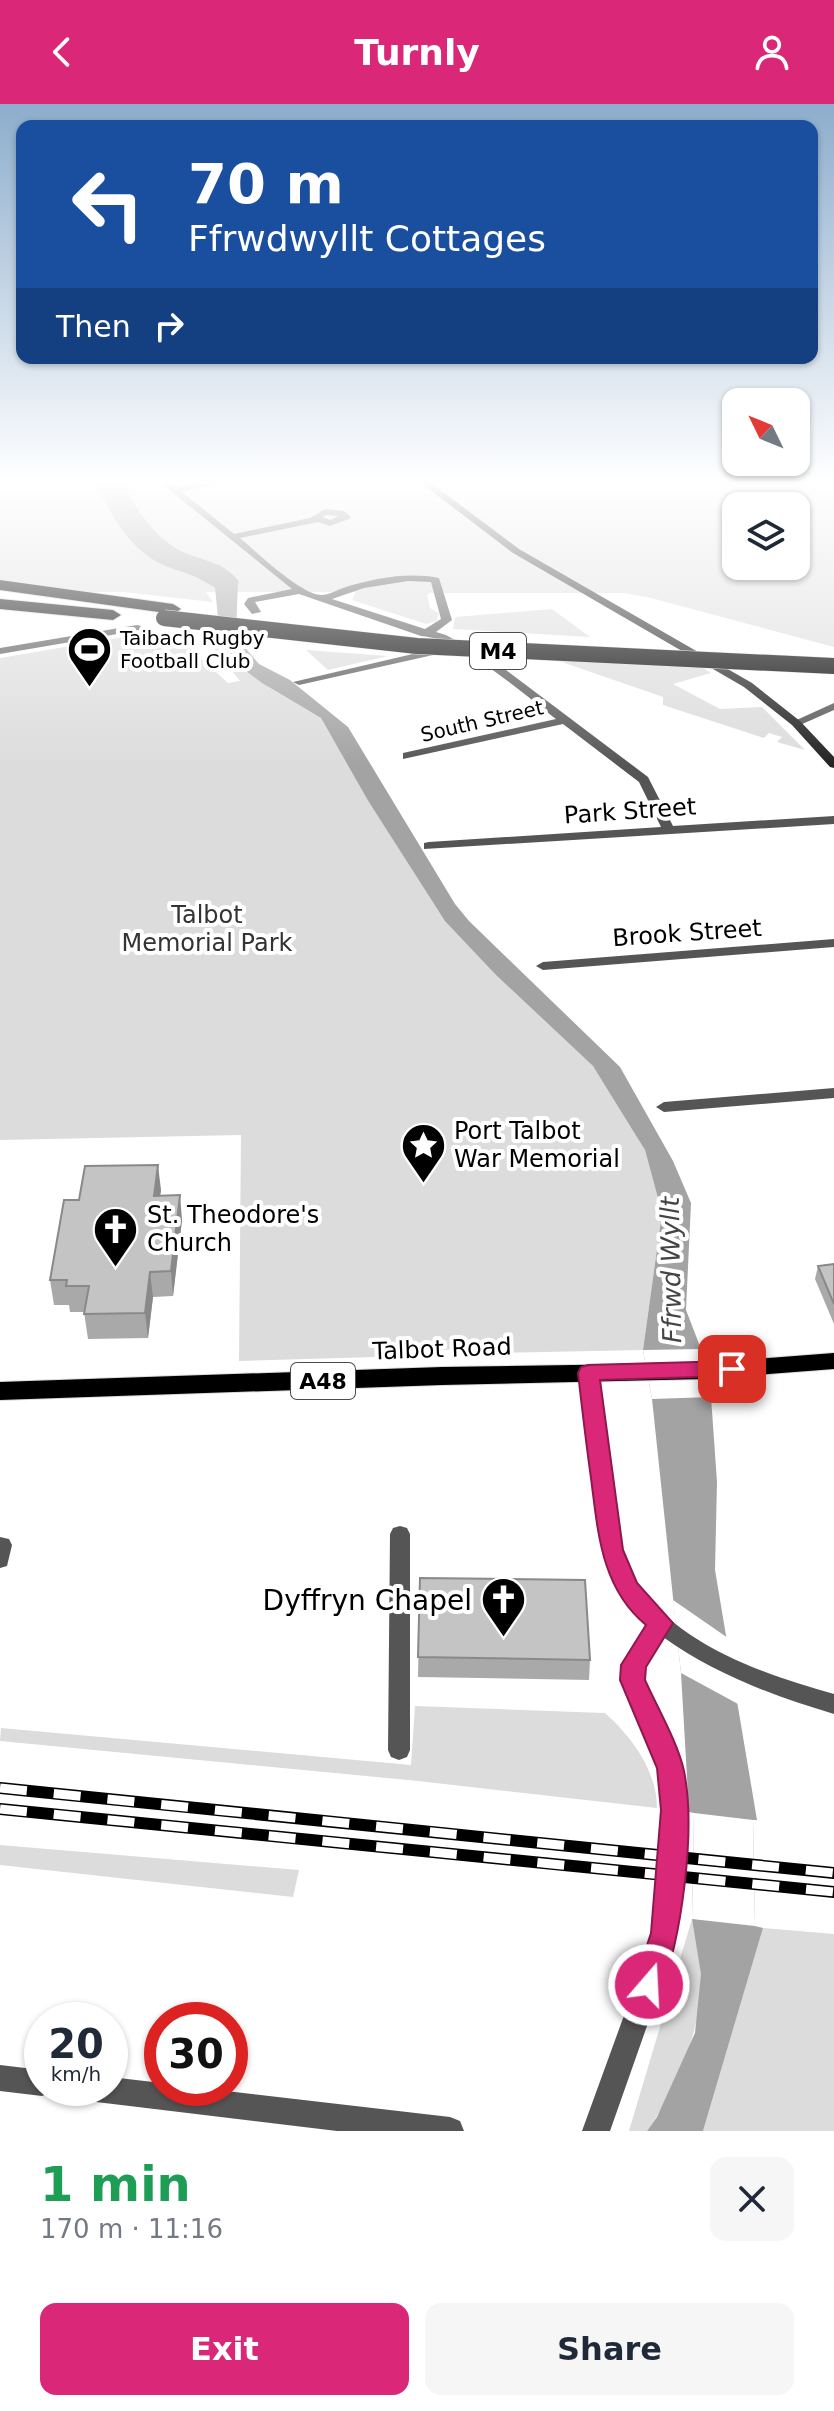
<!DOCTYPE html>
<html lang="en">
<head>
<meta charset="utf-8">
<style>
	:root { --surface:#fff; --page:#f6f6f7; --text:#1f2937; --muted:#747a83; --accent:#db2777 }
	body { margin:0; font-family:"DejaVu Sans",sans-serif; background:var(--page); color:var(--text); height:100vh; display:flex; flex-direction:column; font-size:30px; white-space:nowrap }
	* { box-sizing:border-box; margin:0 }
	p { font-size:26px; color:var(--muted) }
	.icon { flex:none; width:44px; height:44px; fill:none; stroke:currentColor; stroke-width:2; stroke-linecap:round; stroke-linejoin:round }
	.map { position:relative; height:2027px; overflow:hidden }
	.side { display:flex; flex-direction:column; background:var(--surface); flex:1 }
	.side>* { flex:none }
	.top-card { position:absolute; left:16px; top:16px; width:802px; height:244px; border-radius:16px; box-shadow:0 2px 6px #0004; background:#1a4fa0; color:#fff; overflow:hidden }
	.needle { width:52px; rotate:313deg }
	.fabs { position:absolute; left:722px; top:284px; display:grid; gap:16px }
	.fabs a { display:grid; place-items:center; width:88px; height:88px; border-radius:16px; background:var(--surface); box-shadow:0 2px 6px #0004; font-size:40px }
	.speed { position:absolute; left:24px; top:1898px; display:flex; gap:16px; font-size:40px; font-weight:700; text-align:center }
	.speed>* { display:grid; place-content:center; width:104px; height:104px; border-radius:50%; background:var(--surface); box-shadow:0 2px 6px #0004; line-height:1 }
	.speed small { font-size:20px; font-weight:400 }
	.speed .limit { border:12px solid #d22; background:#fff; color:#111 }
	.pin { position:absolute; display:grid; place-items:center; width:68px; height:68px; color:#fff; margin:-34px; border-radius:16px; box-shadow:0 4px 12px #0006 }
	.me { position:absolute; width:88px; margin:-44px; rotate:19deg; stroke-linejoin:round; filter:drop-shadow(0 0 6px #0008) }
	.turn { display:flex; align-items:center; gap:28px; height:168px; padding:0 40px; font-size:36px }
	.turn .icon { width:104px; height:104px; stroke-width:2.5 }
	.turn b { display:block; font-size:56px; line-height:68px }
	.then { display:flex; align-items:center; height:76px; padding:0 40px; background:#0003; gap:16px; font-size:30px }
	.round { display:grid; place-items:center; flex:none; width:84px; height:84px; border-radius:16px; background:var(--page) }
	.headline { display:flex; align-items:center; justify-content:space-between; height:136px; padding:0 40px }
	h1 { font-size:48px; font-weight:700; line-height:60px; color:#1e9e55 }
	.button { display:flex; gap:16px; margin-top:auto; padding:16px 40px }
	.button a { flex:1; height:92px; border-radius:16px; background:var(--accent); color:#fff; font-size:32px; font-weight:700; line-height:92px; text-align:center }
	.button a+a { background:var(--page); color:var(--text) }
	header { display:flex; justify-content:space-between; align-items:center; height:104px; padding:0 40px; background:var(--accent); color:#fff; font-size:36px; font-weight:700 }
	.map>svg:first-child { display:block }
	.green { fill:#dcdcdc; fill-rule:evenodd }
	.water { fill:#a3a3a3 }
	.pier { fill:#fff }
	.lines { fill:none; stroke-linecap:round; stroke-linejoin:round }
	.river { fill:#a3a3a3; fill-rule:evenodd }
	.primary-casing { stroke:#dbdbdb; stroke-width:2 }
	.highway-casing { stroke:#dbdbdb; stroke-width:2 }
	.street { fill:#555; fill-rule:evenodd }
	.secondary { fill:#222; fill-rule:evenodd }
	.primary { fill:#000; fill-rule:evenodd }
	.highway { fill:#000; fill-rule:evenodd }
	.rail-casing { stroke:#000; stroke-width:12 }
	.rail { stroke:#fff; stroke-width:9; stroke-dasharray:27; stroke-linecap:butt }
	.highway-bridge-casing { stroke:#dbdbdb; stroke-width:17; stroke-linecap:butt }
	.highway-bridge { stroke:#000; stroke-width:16 }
	.wall { fill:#a9a9a9 }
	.shaded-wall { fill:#898989 }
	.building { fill:#c4c4c4; stroke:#898989; stroke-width:2 }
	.route { fill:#db2777; stroke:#8e194d; stroke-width:2 }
	.labels { text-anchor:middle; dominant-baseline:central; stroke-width:8; stroke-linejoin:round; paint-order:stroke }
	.far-poi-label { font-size:20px; fill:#000; stroke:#fff; text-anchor:start }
	.far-street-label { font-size:20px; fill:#000; stroke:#fff }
	.shield { fill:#fff; stroke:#4c4c4c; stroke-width:2 }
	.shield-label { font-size:22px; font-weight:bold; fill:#000 }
	.street-label { font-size:24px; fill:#000; stroke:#fff }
	.park-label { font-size:24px; fill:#333; stroke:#fff }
	.poi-label { font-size:24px; fill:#000; stroke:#fff; text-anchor:start }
	.water-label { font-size:26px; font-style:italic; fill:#444; stroke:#fff }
	.near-poi-label { font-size:28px; fill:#000; stroke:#fff; text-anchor:end }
</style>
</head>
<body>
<header><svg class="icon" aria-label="back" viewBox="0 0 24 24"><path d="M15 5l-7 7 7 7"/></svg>Turnly<svg class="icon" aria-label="person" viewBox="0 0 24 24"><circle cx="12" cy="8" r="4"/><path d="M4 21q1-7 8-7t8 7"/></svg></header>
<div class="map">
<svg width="834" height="2027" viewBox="0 0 834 2027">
	<rect width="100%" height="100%" fill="#fff"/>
	<!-- green -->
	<path class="green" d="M0,379H834V543L651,494L624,489H430L427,491L430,504L439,509L437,517L426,520L352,496L356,488H206L213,498L123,488L0,487ZM736,402H796V462H736Z
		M552,505L590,533L453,525L455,513Z
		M207,527L220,530L232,552L270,584L321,614L367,695L410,759L496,871L593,962L622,1006L645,1046L662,1109L643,1246L496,1249L453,1245L376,1253L239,1257L241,1031L0,1036V554L141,530L182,537L228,579L240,577L214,545Z
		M306,546L388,552L328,566Z
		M559,557L703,564L711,569L673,580L720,605L762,603L805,646L777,638L782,633L769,629L764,634L663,601V593Z
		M415,1602L605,1609C632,1633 657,1667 657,1704L418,1677L0,1637L1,1624L411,1661Z
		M0,1741L299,1766L293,1793L0,1761Z
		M692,1815C695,1833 701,1852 701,1871C702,1925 678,1983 647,2027H629Z
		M763,1824L834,1830V2027H703Z"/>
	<!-- water -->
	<path class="water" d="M174,447L184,455L221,462L238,476L236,533L259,560L290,576L348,623L455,800L469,817L620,963L673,1057L691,1099L686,1206L701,1245L711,1293L717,1378L715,1466L757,1716H753L755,1822L763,1824L703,2027H647L657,2013L695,1929L701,1870L692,1815L694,1709L689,1708L681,1569L652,1295L643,1246L662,1109L645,1046L593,962L496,871L445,817L367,695L321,614L262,579L242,564L232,552L220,535L215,483L209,470L159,450Z"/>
	<!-- pier -->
	<path class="pier" d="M701,1245L711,1293L652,1295L643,1246Z
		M673,1496L728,1534L738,1600L681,1569Z
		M694,1709L753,1716L755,1822L692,1815Z"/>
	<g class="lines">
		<!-- river -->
		<path class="river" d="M95,379H123C137,406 152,431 179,446C200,457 225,457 239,478L235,484C217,489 211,480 196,473C184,468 172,465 161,460C129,444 111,410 95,379Z"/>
		<defs>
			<path id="primary" d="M834,1249V1265L705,1275L442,1281L0,1296V1278L442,1263L705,1259Z"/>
			<path id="highway" d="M0,476L173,500L181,505L173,510L0,486Z
				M0,495L113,506L121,511L113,516L0,505Z"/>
		</defs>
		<!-- primary casing -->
		<use href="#primary" class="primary-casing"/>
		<!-- highway casing -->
		<use href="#highway" class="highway-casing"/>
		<!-- street -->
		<path class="street" d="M161,379H171L177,384L199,379H216L182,388L234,430L310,414L325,405L344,407L351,413L349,415L330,422L318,418L240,434C257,448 301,491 322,491C329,491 339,485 346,483C376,474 408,468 439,474L452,516L436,528L446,531L498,560L648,673L673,722L834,712V720L424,745V739L429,738L661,723L639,678L563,620L403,655V649L556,615C524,590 460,534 421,532L299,490L255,498L261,508L252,510L244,500L248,494L292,485ZM327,411L339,412L330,416L322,413ZM408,477L431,478L441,515L425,525L332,495L364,484Z
			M137,521L141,522V526L0,550V544Z
			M447,542L452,545L451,547L299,581L293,578Z
			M834,599V606L800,621L790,619Z
			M834,835V843L543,866L536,862L543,858Z
			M834,984V994L664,1008L656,1003L664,998Z
			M588,1262L595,1264L597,1269C604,1311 609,1354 615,1396C617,1412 617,1429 622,1444C648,1532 755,1568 834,1590V1610C773,1592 715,1570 663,1533L645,1562L644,1576L682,1664L687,1706L680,1812L672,1851L610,2027H582L646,1851L656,1812L663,1706L658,1664L622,1576L623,1561L648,1520L617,1483L602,1446L579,1269L581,1264Z
			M400,1422L407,1424L410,1430V1646L407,1653L399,1656L391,1653L388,1646L390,1430L393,1424Z
			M0,1433L9,1435L12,1441L7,1462L0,1464Z
			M0,1961L42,1966V1984H53L51,1988L42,1992L0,1987Z
			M110,1973L162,1979V1984H201L450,2013L460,2017L464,2027H337L88,1997L79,1993L75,1984H110Z"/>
		<!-- secondary -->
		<path class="secondary" d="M421,379H431L519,445L752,579L800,617L834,653V664L830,663L792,621L744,583L513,449Z"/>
		<!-- primary -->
		<use href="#primary" class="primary"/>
		<!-- highway -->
		<use href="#highway" class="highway"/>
		<defs>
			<path id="rail" d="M0,1684L834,1769
				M0,1705L834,1788"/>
		</defs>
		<!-- rail casing -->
		<use href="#rail" class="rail-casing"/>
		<!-- rail -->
		<use href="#rail" class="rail"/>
		<defs>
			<path id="highway-bridge" d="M164,514L417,542L834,562"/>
		</defs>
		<!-- highway-bridge casing -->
		<use href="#highway-bridge" class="highway-bridge-casing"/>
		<!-- highway-bridge -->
		<use href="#highway-bridge" class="highway-bridge"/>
	</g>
	<!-- wall -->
	<path class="wall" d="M161,1086L160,1092L182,1116L173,1192L153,1193L148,1234L88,1235L84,1208H70L69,1201H54L50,1176L79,1096Z
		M834,1160V1220L815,1175L818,1162Z
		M420,1474L590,1556L589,1576L418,1573Z"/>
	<!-- shaded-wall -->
	<path class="shaded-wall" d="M158,1061L161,1086L156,1117L154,1092Z
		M180,1091L182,1116L173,1192L171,1167Z
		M150,1168L153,1193L148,1234L145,1209Z"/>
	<!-- building -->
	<path class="building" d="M158,1061L154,1092L180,1091L171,1167L150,1168L145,1209L84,1210L89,1182H66L67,1176H50L64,1096H79L85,1062Z
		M834,1160V1200L818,1162Z
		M420,1474L585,1476L590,1556L418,1553Z"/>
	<!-- sky -->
	<linearGradient id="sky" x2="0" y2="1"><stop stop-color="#8cadcc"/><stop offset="0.57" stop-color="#fff"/><stop offset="1" stop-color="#fff" stop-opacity="0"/></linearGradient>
	<rect width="834" height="663" fill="url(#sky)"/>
	<!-- route -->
	<path class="route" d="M732,1257L740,1259L743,1265L740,1270L732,1272L600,1276L623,1446L637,1479L673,1519L646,1563L645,1576C657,1603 678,1639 684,1667C696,1726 682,1835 659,1891L649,1895L639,1891L634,1881L651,1829L661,1706L657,1664L620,1576L621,1561L646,1521C601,1484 598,1428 591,1374C586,1339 582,1304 578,1269L581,1263L588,1261Z"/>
	<!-- icons -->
	<defs>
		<symbol id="stadium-pin" viewBox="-11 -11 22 30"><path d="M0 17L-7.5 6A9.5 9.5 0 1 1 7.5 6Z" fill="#000" stroke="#fff"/><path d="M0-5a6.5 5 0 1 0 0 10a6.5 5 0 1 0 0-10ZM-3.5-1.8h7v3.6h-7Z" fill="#fff"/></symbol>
		<symbol id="sight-pin" viewBox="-11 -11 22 30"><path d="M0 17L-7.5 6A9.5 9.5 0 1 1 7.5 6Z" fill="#000" stroke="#fff"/><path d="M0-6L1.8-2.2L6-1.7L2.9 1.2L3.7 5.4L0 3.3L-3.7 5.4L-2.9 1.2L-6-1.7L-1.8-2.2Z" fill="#fff"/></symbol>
		<symbol id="church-pin" viewBox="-11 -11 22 30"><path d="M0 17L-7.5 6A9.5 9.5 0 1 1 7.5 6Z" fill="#000" stroke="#fff"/><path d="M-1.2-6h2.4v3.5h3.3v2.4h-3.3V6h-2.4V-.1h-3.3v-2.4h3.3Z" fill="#fff"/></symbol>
	</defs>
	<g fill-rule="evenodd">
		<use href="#stadium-pin" x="64" y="520" width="51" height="69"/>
		<use href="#sight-pin" x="398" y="1016" width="51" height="69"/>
		<use href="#church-pin" x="90" y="1100" width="51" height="69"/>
		<use href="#church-pin" x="478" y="1470" width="51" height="69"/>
	</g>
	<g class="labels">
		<!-- far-poi labels -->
		<g class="far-poi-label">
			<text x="120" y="534">Taibach Rugby<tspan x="120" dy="23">Football Club</tspan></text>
		</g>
		<!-- far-street labels -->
		<g class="far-street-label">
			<text transform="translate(482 617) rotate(-13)">South Street</text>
		</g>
		<!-- shield labels -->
		<g class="shield">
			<rect x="470" y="529" width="56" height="36" rx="6"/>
			<rect x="291" y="1259" width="64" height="36" rx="6"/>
		</g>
		<g class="shield-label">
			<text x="498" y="547">M4</text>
			<text x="323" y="1277">A48</text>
		</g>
		<!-- street labels -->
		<g class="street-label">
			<text transform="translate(630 707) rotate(-4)">Park Street</text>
			<text transform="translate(687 829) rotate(-4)">Brook Street</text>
			<text transform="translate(442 1245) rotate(-2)">Talbot Road</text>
		</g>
		<!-- park labels -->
		<g class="park-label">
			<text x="207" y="811">Talbot<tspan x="207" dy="28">Memorial Park</tspan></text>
		</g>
		<!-- poi labels -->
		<g class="poi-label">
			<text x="454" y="1027">Port Talbot<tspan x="454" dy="28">War Memorial</tspan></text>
			<text x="147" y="1111">St. Theodore's<tspan x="147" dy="28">Church</tspan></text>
		</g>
		<!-- water labels -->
		<g class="water-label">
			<text transform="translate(671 1166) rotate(-91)">Ffrwd Wyllt</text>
		</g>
		<!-- near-poi labels -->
		<g class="near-poi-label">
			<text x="472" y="1496">Dyffryn Chapel</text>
		</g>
	</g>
</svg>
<div class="fabs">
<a><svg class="needle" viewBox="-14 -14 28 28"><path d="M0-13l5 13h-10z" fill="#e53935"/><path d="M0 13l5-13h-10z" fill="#747a83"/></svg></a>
<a><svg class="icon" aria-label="layers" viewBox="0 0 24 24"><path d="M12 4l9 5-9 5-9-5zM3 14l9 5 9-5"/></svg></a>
</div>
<div class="speed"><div>20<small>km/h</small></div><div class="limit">30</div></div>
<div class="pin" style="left:732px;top:1265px;background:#d93025"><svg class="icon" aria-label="arrive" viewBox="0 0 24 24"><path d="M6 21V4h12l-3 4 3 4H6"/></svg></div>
<svg class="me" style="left:649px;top:1881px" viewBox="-20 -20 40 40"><circle r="17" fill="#db2777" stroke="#fff" stroke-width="3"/><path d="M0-11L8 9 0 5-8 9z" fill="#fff"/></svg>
<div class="top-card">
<div class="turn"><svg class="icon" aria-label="left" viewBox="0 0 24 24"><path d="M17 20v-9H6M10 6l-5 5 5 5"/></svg><div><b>70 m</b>Ffrwdwyllt Cottages</div></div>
<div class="then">Then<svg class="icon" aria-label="right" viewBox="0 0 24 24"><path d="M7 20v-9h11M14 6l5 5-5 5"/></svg></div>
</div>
</div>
<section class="side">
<div class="headline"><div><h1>1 min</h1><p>170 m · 11:16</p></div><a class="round"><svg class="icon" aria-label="close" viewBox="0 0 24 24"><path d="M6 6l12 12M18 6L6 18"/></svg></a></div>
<div class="button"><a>Exit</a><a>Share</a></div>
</section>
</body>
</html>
